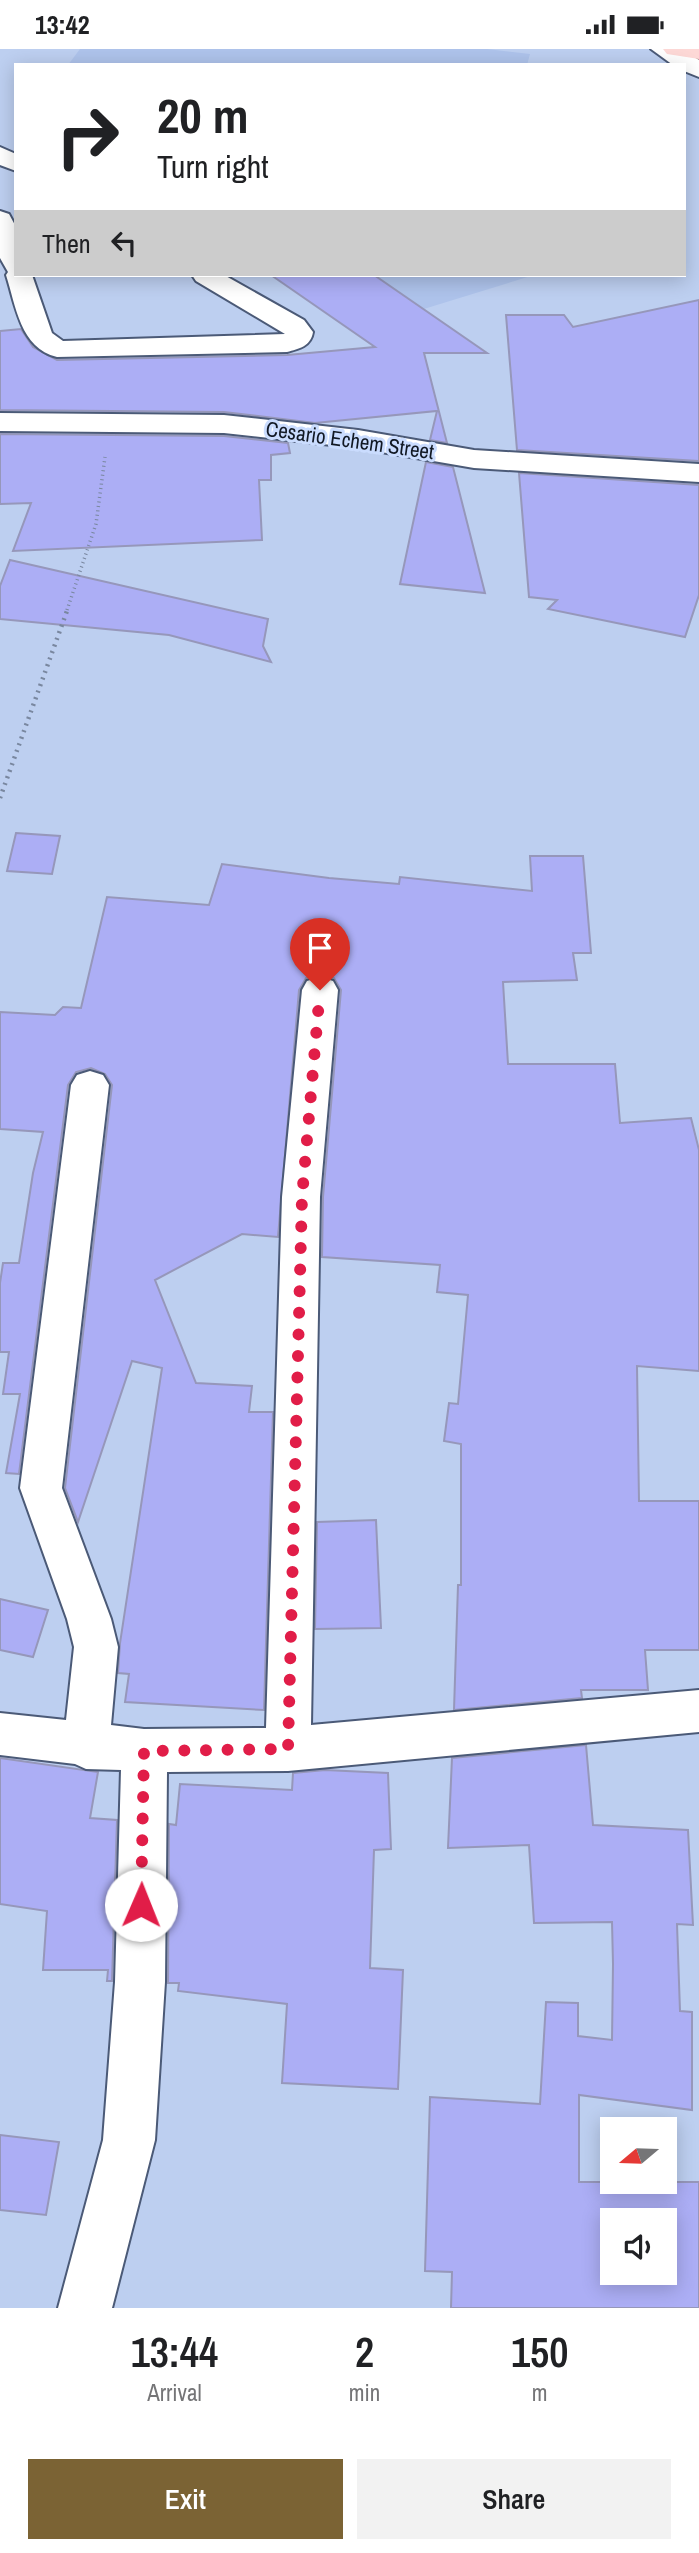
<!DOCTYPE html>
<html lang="en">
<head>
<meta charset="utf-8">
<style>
	:root { --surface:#fff; --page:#f2f2f2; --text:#202124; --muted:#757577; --accent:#7b6334 }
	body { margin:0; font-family:"Archivo Narrow",sans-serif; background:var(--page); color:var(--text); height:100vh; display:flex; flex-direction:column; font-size:26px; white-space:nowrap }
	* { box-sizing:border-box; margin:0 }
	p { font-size:23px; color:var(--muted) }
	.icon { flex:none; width:38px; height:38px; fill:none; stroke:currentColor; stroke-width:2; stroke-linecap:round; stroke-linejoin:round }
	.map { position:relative; height:2259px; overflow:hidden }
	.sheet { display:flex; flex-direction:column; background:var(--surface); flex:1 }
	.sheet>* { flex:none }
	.hud { position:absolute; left:14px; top:14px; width:672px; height:214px; border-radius:0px; box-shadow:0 4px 18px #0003; background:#fff; color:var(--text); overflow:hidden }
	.needle { width:46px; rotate:251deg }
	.fabs { position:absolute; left:600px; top:2068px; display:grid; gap:14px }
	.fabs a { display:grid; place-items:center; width:77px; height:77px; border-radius:0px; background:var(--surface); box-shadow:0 4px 18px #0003; font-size:35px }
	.pin { position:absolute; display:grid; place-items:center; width:60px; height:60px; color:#fff; margin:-72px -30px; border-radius:50% 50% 50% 0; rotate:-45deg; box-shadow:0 0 7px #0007 }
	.pin .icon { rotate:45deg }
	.me { position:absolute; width:77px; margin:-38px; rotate:1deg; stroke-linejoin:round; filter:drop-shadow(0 0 5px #0008) }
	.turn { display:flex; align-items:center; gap:24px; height:147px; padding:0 28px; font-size:32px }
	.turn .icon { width:91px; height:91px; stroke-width:2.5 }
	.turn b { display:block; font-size:49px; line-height:60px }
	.then { display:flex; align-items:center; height:66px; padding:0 28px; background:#0003; gap:14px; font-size:26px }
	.eta { display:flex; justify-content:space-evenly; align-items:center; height:119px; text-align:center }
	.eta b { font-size:42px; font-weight:600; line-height:49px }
	.primary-button { display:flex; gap:14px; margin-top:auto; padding:14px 28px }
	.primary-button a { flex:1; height:80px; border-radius:0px; background:var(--accent); color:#fff; font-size:28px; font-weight:600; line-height:80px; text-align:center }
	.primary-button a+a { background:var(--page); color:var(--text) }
	.status { display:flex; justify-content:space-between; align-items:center; height:49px; padding:0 35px; background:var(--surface); direction:ltr }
	.status svg { height:19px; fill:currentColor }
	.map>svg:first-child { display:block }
	.built { fill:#aec3eb }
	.building { fill:#acaef5; stroke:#9697ba; stroke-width:2; fill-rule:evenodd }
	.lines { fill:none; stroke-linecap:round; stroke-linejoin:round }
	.minor-casing { stroke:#4b5a77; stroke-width:4 }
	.major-casing { stroke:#aa8485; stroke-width:4 }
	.path-far1 { stroke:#79879f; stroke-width:3.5; stroke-dasharray:1 3.5; stroke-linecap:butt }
	.path { stroke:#79879f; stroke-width:4.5; stroke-dasharray:2 5; stroke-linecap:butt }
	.minor { fill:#fff; fill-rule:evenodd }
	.major { fill:#fdd8d6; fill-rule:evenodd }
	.route { stroke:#e11d48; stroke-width:12; stroke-dasharray:0 21.6 }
	.labels { text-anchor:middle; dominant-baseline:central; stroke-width:6; stroke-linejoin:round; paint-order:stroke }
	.far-street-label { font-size:21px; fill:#111823; stroke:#cadcfe }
</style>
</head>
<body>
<div class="status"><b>13:42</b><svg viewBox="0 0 49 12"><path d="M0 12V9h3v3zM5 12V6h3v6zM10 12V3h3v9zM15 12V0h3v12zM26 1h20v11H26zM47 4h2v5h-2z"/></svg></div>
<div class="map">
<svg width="699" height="2259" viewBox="0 0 699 2259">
	<rect width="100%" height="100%" fill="#bdcff0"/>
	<!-- built -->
	<path class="built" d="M80,0H487L530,5L527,16H68Z
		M348,226H534L414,263Z"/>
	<!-- building -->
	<path class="building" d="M271,226H374L487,304H424L447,394L430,391L437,362L315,374L224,363L0,361V282L21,280L33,298L57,311L287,306L375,298Z
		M699,251V412L517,401L506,266H564L573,278Z
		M0,385L224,387L288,394L290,404L271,406V431H259L262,491L13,502L31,454L0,455Z
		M426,413L453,418L485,544L400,535Z
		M519,424L699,436V546L685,588L548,560L557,551L529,548Z
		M10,511L268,570L263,597L271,613L169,586L0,570V537Z
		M16,784L60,787L52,825L7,822Z
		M530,807H583L591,904H573L577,931L503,933L508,1015H615L620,1074L691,1069L699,1101V1322L637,1317L639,1452H699V1601H645L648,1641H581L582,1649L454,1661L458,1536H461V1395L444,1392L449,1354L458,1355L468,1246L437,1243L440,1216L322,1208L323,1148L341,941L334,929L319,925L306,929L299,941L278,1188L242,1185L155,1231L196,1334L252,1337L249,1363H273L264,1661L125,1653L129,1625L118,1624L120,1594L162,1319L132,1312L78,1473L65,1439L112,1036L105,1025L91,1019L76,1023L68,1036L19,1425L6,1424L20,1345H3L9,1303H0V1234L3,1214H19L33,1124L43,1083L0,1080V963L55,966L63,958L81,959L107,848L209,856L222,815L329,829L399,835L400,828L532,842Z
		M376,1471L381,1579L315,1580L317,1473Z
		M0,1550L48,1561L33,1608L0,1601Z
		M586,1696L593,1776L688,1781L693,1876L677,1875L680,1962L692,1963V2061L579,2046V2133H699V2259H451L452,2223L425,2222L430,2048L540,2055L546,1953L578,1954V1987L612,1991L613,1915L612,1873L534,1874L529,1796L448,1799L452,1709ZM612,2172H665V2224H612Z
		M0,1709L98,1723L90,1769L117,1771L112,1932H107L108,1921H43L47,1862L0,1855Z
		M325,1721L388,1724L391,1800L374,1801L370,1919L403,1921L398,2040L282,2034L287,1955L178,1942L179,1934H168L169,1775L176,1776L180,1735L292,1741L293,1724Z
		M0,2086L59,2093L46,2166L0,2161Z"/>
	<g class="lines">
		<defs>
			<path id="minor" d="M651,0H680L699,11V28L684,22V16H673Z
				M0,98L16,105V122L0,116Z
				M0,162L9,165L16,178V226H32L52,284L63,292L285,285L196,232L192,226H224L304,271L313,283C311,297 299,300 287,303L57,308C20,299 16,257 6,226L8,223L0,209Z
				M0,364L224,366L358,381L474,401L699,415V433L474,419L358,399L224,384L0,382Z
				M320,928L333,932L338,941L320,1148L311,1676L699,1641V1683L288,1722L167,1723L165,1933L155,2091L112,2259H58L103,2091L115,1933L121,1721L86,1720L75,1715L0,1706V1664L66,1671L74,1598L67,1570L20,1439L71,1036L77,1026L90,1022L103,1026L109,1036L62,1439L111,1570L118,1598L111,1676L144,1680L266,1679L282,1148L302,941L307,932Z"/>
			<path id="major" d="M663,0H699V10L667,5Z"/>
		</defs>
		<!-- minor casing -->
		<use href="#minor" class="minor-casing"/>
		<!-- major casing -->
		<use href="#major" class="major-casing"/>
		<!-- path-far1 -->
		<path class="path-far1" d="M67,561L96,475L105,408"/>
		<!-- path -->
		<path class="path" d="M0,749L68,559"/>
		<!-- minor -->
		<use href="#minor" class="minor"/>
		<!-- major -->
		<use href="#major" class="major"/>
	</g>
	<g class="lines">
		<!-- route -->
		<path class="route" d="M141,1856L144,1702L288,1700L302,1148L320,941"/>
	</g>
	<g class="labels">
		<!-- far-street labels -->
		<g class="far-street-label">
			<text transform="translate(350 391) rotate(8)">Cesario Echem Street</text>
		</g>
	</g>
</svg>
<div class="fabs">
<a><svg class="needle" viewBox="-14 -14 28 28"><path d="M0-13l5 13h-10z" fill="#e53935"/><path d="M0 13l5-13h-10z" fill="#757577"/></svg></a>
<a><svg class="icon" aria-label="sound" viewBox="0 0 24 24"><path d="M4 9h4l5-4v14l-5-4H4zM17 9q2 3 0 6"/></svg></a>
</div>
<div class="pin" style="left:320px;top:941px;background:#d93025"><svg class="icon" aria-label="arrive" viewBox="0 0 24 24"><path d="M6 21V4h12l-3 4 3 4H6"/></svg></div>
<svg class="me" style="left:141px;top:1856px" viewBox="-20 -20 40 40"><circle r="19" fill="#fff"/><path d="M0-13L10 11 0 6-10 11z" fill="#e11d48"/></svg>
<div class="hud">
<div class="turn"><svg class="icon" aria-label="right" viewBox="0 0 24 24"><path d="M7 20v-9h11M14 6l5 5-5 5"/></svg><div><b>20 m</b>Turn right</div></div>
<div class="then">Then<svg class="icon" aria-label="left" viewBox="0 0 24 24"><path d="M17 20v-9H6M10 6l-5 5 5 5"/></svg></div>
</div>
</div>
<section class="sheet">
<div class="eta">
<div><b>13:44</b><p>Arrival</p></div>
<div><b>2</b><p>min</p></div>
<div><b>150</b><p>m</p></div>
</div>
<div class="primary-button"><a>Exit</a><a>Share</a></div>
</section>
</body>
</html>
